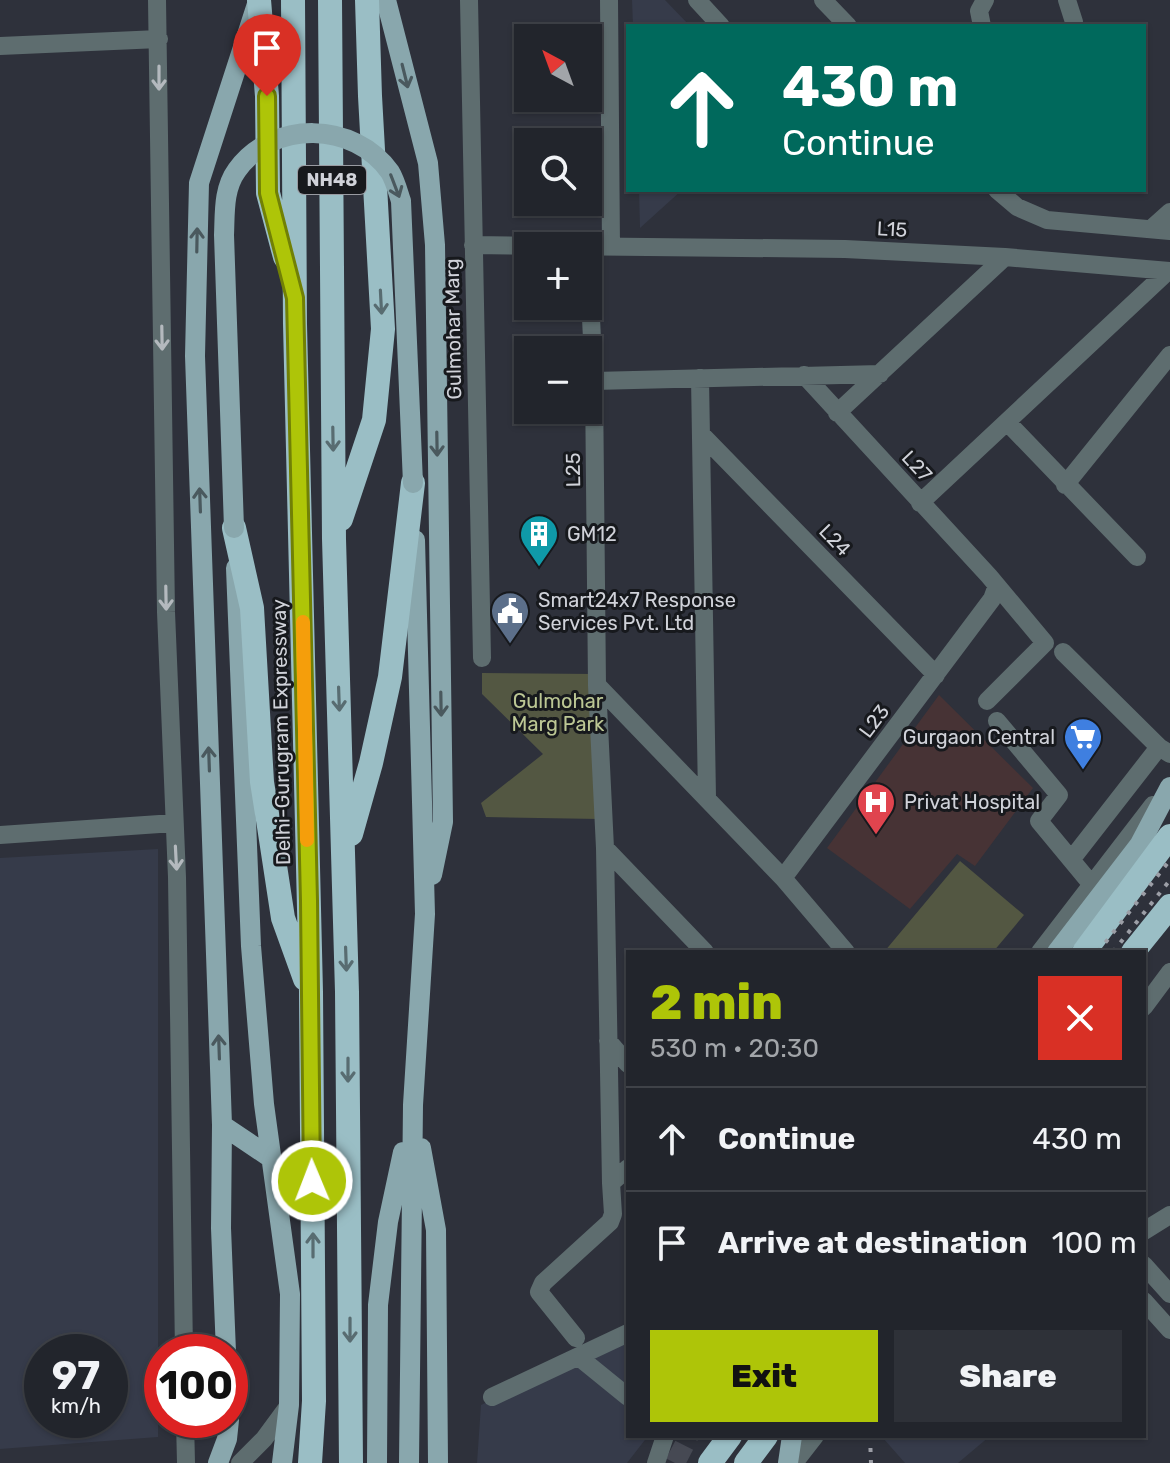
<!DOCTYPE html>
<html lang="en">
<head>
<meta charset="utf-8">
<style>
	:root { --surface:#22252c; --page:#2e3138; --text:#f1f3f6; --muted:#a2a5a9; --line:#3f4248; --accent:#aec508 }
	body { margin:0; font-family:Rubik,sans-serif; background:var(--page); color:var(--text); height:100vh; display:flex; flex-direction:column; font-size:30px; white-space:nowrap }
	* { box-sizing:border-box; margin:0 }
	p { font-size:26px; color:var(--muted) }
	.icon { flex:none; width:44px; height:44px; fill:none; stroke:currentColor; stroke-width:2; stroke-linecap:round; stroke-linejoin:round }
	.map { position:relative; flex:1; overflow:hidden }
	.sheet { position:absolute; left:626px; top:950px; width:520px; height:488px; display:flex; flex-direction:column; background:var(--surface); border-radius:0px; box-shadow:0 2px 6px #0004,0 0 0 2px var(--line) }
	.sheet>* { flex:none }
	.banner { position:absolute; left:626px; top:24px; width:520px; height:168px; border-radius:0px; box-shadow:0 2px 6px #0004,0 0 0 2px var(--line); background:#00695c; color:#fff; overflow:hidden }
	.needle { width:52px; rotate:319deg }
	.buttons { position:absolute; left:514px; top:24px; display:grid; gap:16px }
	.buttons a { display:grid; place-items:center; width:88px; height:88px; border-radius:0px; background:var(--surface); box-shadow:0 2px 6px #0004,0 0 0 2px var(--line); font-size:40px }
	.speed { position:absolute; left:24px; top:1334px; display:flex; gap:16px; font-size:40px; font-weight:700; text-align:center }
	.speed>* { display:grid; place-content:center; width:104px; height:104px; border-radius:50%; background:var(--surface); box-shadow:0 2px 6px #0004,0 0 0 2px var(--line); line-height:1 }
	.speed small { font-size:20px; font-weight:400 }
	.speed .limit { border:12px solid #d22; background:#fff; color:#111 }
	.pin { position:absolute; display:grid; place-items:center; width:68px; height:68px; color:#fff; margin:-82px -34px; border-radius:50% 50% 50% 0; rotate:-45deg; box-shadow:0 0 8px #0007 }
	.pin .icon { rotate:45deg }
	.me { position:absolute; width:88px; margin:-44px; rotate:359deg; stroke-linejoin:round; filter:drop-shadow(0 0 6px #0008) }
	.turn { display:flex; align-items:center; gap:28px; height:168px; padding:0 24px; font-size:36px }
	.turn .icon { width:104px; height:104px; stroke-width:2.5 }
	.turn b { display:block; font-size:56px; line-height:68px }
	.round { display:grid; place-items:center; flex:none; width:84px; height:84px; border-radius:0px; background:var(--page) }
	.headline { display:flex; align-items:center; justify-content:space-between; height:136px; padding:0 24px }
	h1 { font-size:48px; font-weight:800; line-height:60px; color:var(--accent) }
	.action { display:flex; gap:16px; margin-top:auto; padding:16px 24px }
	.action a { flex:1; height:92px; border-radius:0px; background:var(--accent); color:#111; font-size:32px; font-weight:800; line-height:92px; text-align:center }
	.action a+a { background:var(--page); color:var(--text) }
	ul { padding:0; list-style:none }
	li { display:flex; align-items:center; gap:24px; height:104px; padding:0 24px; border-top:2px solid var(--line) }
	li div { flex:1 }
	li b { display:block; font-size:30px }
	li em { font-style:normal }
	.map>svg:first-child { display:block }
	.built { fill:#363b4a; fill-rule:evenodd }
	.medical { fill:#473335 }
	.green { fill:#535742 }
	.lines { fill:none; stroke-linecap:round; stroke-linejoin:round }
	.major-tunnel { stroke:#464953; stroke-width:20; stroke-dasharray:20 10; stroke-linecap:butt }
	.minor { stroke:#5e6d6f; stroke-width:18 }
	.major { stroke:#89a7ad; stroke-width:20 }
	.highway { stroke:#9abec5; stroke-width:24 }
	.rail { stroke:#9c9ea6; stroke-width:4; stroke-dasharray:4 8; stroke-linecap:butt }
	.major-bridge { stroke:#89a7ad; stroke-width:20 }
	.oneway { stroke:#4a595e }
	.oneway2 { stroke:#b4b9be }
	.oneway3 { stroke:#586c71 }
	.route-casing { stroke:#718005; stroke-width:20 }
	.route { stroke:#aec508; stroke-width:14 }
	.slow { stroke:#f59e0b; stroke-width:14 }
	.labels { text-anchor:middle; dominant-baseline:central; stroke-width:6; stroke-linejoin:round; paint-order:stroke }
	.shield { fill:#17191d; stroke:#989aa1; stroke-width:2 }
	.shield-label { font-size:18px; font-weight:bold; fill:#d0d2d9 }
	.street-label { font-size:20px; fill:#d0d2d9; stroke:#17191d }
	.poi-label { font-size:20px; fill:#d0d2d9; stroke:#17191d; text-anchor:start }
	.park-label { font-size:20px; fill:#bcc794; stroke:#17191d }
</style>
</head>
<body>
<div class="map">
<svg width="1170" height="1463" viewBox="0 0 1170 1463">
	<rect width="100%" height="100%" fill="#2e313b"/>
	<!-- built -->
	<path class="built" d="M632,0H665L690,26H633Z
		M639,190H682L640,228Z
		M158,849V1437L0,1449V858ZM42,1352H110V1420H42Z
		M628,1334V1436H648L627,1463H477L481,1405Z
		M885,1436H990L958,1463H905L883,1438Z"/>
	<!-- medical -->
	<path class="medical" d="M939,695L1033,788L975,866L957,854L910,909L827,848Z"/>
	<!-- green -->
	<path class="green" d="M482,673L594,674L600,819L486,817L481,803L543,754L482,694Z
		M960,861L1024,915L993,952H884Z"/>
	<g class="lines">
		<!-- major-tunnel -->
		<path class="major-tunnel" d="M675,1463L689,1436"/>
		<!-- minor -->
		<path class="minor" d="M157,0L166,612L177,877L184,1352
			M469,0L482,658
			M609,0L611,246
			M697,0L721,26
			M823,0L848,26
			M1067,0L1074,22L1073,26
			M982,26L979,11L985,0
			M0,46L159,39
			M997,190L1017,207L1047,220L1170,231
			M1151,229L1170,212
			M473,245L845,249L1005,257L1170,271
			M588,255L594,381L597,685L605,848L611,1183
			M804,375L989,576L1045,643L987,701
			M700,378L707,798
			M594,381L880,374
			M837,413L1005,257
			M1007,422L1137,557
			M702,435L936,675
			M1065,485L1170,355
			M920,503L1168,271
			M1063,652L1159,747L1170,754
			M597,685L783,878L846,952
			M997,721L1059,795L1039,821L1092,885
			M0,835L174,823
			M605,848L705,952
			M1071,860L1159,747
			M783,878L992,599L996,588
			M1040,952L1153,805
			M1144,1007L1170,972
			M608,1041L628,1064
			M1144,1231L1170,1215
			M1144,1265L1170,1294
			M1144,1301L1170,1330
			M576,1338L539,1292L543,1283L610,1222L613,1214L611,1183L628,1168
			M580,1358L628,1397
			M492,1397L628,1333
			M185,1420L186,1463
			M240,1463L264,1439L289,1405
			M656,1463L665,1436
			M794,1463L815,1436"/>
		<!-- major -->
		<path class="major" d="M386,0L428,163L435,245L443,822L432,875
			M236,568L251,946L264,1104L290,1294L289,1405L282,1463
			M1057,952L1140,844L1170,787
			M222,1125L271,1158
			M421,1148L436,1230L438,1463
			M226,1352L221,1228L222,1125L195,356L199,183L257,4
			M218,1463L227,1439L229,1420
			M377,1463L378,1305L388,1222L403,1152
			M409,1463L413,1105L425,914L415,540
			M788,1463L792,1436"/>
		<!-- highway -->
		<path class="highway" d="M259,0L267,96L268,193L285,257
			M293,0L295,324L311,992L314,1401L310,1463
			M330,0L334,539L347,992L351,1463
			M341,519L374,420L383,329L370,96L367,0
			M234,528L252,608L262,782L268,820L283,918L305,979
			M351,834L371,763L390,677L413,483
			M1084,952L1170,836
			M1133,952L1170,906
			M710,1463L730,1436
			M746,1463L766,1436"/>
		<!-- rail -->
		<path class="rail" d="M1098,952L1170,860
			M1113,952L1170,880
			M870,1436L871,1463"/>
		<!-- major-bridge -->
		<path class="major-bridge" d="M234,528L224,235C225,214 223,189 237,170C273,120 354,121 390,172C395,180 398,192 401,201L413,483"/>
	</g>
	<!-- one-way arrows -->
	<defs><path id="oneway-shaft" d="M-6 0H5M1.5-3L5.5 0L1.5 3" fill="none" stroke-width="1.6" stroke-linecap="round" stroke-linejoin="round" transform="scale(2)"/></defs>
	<g class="oneway">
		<use href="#oneway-shaft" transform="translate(405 76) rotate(76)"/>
		<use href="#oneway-shaft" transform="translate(395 186) rotate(69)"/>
		<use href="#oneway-shaft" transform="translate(197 240) rotate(-89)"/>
		<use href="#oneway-shaft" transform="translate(437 444) rotate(89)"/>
		<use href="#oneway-shaft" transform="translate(200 500) rotate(-92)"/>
		<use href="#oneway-shaft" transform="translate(441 704) rotate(89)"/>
		<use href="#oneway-shaft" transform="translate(209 759) rotate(-92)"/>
		<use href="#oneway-shaft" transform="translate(219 1047) rotate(-92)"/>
	</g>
	<g class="oneway2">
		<use href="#oneway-shaft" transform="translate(159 78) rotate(90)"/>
		<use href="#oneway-shaft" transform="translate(162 338) rotate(89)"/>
		<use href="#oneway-shaft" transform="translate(166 598) rotate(89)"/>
		<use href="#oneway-shaft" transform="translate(176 858) rotate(87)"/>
	</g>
	<g class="oneway3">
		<use href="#oneway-shaft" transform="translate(381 302) rotate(87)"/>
		<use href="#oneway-shaft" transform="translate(333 439) rotate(89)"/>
		<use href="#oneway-shaft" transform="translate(339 699) rotate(88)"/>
		<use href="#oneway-shaft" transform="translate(346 959) rotate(88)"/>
		<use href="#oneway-shaft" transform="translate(348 1070) rotate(90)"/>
		<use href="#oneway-shaft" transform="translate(313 1245) rotate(-90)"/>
		<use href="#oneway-shaft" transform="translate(350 1330) rotate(90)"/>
	</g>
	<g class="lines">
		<defs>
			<path id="route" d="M267,96L268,193L295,298L309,901L312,1181"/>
		</defs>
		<!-- route casing -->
		<use href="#route" class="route-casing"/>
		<!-- route -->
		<use href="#route" class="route"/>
		<!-- slow -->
		<path class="slow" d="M303,622L307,840"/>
	</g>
	<!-- icons -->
	<defs>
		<symbol id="building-pin" viewBox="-11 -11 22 30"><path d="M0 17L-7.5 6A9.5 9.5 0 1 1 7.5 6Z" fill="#0f9aa8" stroke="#17191d"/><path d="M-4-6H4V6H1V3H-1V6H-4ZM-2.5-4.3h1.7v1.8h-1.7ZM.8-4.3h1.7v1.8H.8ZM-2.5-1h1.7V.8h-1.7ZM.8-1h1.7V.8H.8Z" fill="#fff"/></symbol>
		<symbol id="civic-pin" viewBox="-11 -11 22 30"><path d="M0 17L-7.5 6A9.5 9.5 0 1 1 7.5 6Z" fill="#5c6f8a" stroke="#17191d"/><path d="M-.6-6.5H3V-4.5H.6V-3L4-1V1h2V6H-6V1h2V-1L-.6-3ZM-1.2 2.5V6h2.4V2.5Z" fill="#fff"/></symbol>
		<symbol id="supermarket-pin" viewBox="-11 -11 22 30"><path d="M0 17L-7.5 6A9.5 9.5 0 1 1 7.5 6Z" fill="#3f7fe0" stroke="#17191d"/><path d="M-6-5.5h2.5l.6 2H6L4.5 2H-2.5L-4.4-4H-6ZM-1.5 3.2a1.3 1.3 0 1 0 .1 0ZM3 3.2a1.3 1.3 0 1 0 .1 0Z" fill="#fff"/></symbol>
		<symbol id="hospital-pin" viewBox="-11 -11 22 30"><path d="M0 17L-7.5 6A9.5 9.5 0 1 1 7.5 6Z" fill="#e0444e" stroke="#17191d"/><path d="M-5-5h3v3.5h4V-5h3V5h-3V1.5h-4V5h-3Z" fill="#fff"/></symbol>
	</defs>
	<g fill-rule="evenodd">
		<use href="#building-pin" x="517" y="512" width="44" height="60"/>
		<use href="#civic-pin" x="488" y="589" width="44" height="60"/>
		<use href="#supermarket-pin" x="1061" y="715" width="44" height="60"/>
		<use href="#hospital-pin" x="854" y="780" width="44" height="60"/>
	</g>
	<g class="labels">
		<!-- shield labels -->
		<rect class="shield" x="298" y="166" width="68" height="28" rx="6"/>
		<g class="shield-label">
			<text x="332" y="180">NH48</text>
		</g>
		<!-- street labels -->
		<g class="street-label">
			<text transform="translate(892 229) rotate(3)">L15</text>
			<text transform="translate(453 329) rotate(-91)">Gulmohar Marg</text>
			<text transform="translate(917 466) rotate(47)">L27</text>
			<text transform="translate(573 470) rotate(-91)">L25</text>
			<text transform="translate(835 540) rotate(46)">L24</text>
			<text transform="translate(874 721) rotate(-53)">L23</text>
			<text transform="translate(281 732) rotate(-91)">Delhi-Gurugram Expressway</text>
		</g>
		<!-- poi labels -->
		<g class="poi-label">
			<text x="567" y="534">GM12</text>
			<text x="538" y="600">Smart24x7 Response<tspan x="538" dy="23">Services Pvt. Ltd</tspan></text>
			<text x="1055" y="737" text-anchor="end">Gurgaon Central</text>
			<text x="904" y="802">Privat Hospital</text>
		</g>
		<!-- park labels -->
		<g class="park-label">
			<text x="558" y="701">Gulmohar<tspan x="558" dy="23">Marg Park</tspan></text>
		</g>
	</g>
</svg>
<div class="buttons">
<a><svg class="needle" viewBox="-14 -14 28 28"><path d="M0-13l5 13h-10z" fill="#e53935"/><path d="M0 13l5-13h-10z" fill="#a2a5a9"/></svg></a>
<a><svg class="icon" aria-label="search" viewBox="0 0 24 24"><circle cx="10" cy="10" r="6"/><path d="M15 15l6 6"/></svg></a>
<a>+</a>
<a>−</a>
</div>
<div class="speed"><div>97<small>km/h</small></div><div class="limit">100</div></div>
<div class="pin" style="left:267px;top:96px;background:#d93025"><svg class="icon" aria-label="arrive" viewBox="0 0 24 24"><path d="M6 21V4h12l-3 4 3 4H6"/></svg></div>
<svg class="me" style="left:312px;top:1181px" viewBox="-20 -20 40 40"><circle r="17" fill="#aec508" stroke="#fff" stroke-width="3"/><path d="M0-11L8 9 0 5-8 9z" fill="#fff"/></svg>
<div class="banner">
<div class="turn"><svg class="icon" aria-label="ahead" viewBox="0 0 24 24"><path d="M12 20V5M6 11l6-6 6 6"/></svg><div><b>430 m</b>Continue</div></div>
</div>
<section class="sheet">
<div class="headline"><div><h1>2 min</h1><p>530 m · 20:30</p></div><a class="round" style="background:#d93025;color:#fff"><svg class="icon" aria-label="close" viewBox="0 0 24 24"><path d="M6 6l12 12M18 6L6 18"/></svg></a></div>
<ul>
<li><svg class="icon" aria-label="ahead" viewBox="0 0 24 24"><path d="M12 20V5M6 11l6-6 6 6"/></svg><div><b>Continue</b></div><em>430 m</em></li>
<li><svg class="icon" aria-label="arrive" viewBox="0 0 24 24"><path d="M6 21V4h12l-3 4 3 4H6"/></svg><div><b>Arrive at destination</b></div><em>100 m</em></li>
</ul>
<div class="action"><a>Exit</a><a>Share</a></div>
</section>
</div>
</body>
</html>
